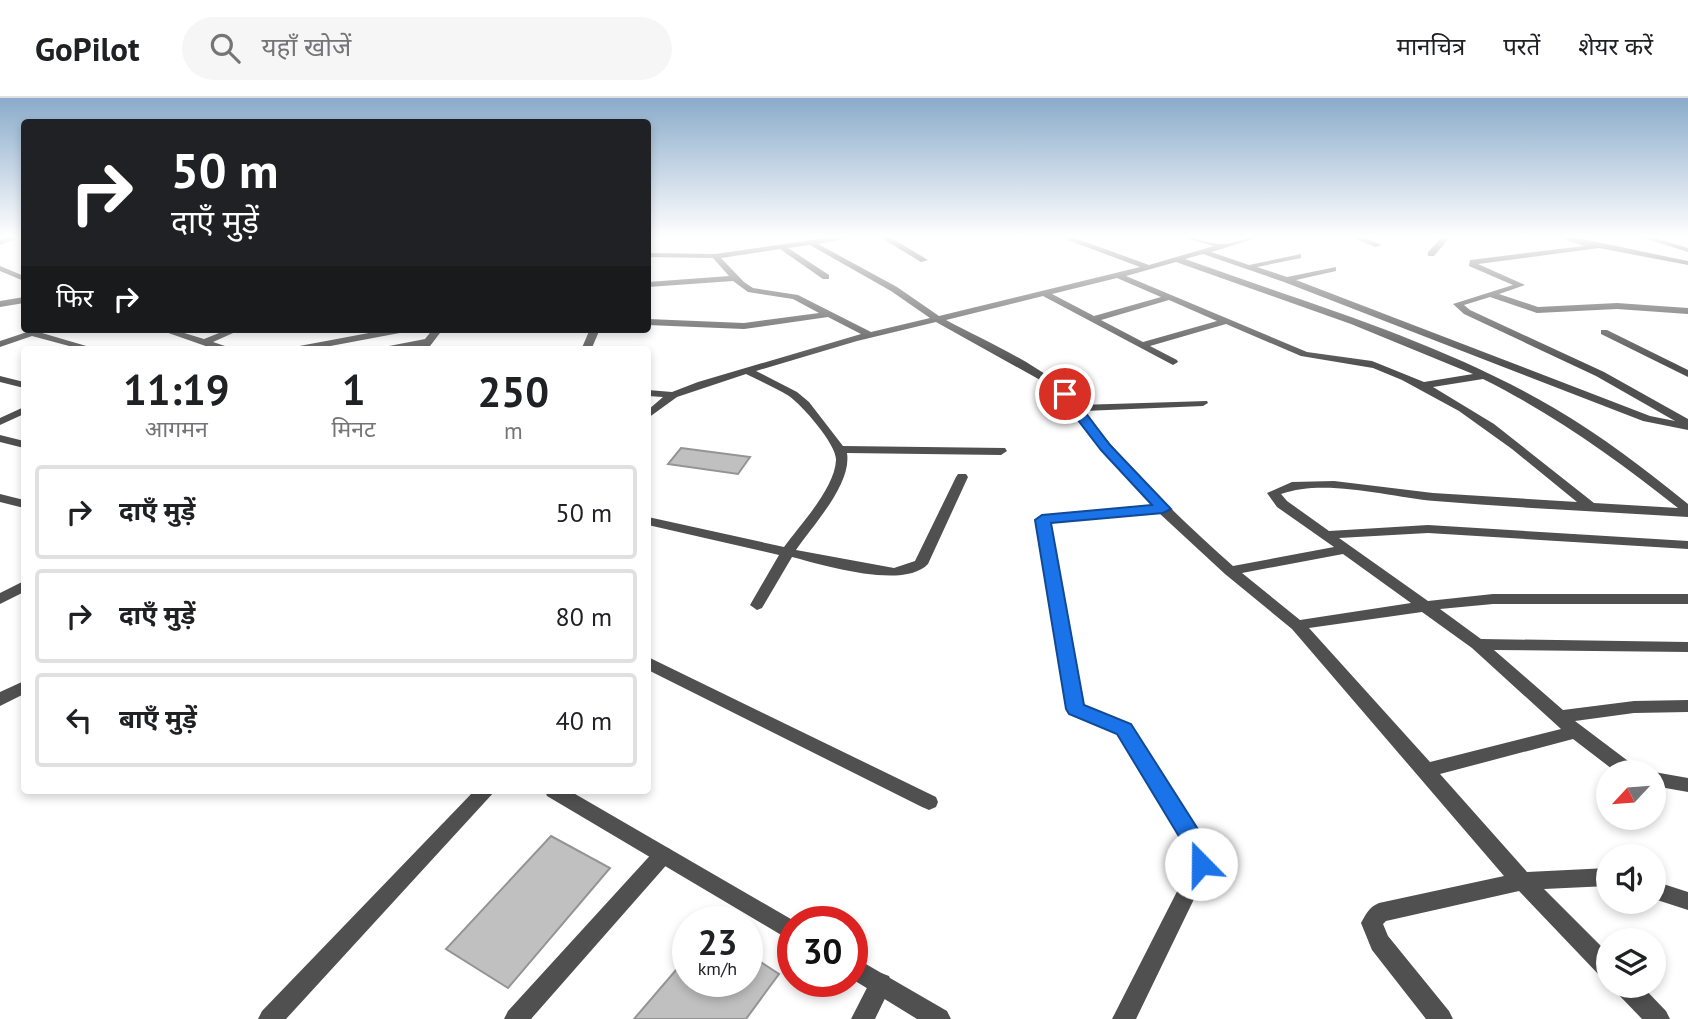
<!DOCTYPE html>
<html lang="hi">
<head>
<meta charset="utf-8">
<style>
	:root { --surface:#fff; --page:#f6f6f6; --text:#202124; --muted:#757577; --line:#e0e0e0 }
	body { margin:0; font-family:"PT Sans","Noto Sans Devanagari",sans-serif; background:var(--page); color:var(--text); height:100vh; display:flex; flex-direction:column; font-size:26px; white-space:nowrap }
	* { box-sizing:border-box; margin:0 }
	p { font-size:23px; color:var(--muted) }
	.icon { flex:none; width:38px; height:38px; fill:none; stroke:currentColor; stroke-width:2; stroke-linecap:round; stroke-linejoin:round }
	.map { position:relative; flex:1; overflow:hidden }
	.sheet { position:absolute; left:21px; top:248px; width:630px; height:448px; display:flex; flex-direction:column; background:var(--surface); border-radius:7px; box-shadow:0 4px 10px #0003 }
	.sheet>* { flex:none }
	.guide { position:absolute; left:21px; top:21px; width:630px; height:214px; border-radius:7px; box-shadow:0 4px 10px #0003; background:#202124; color:#fff; overflow:hidden }
	.needle { width:46px; rotate:244deg }
	.tools { position:absolute; left:1596px; top:662px; display:grid; gap:14px }
	.tools a { display:grid; place-items:center; width:70px; height:70px; border-radius:50%; background:var(--surface); box-shadow:0 4px 10px #0003; font-size:35px }
	.speed { position:absolute; left:672px; top:808px; display:flex; gap:14px; font-size:35px; font-weight:700; text-align:center }
	.speed>* { display:grid; place-content:center; width:91px; height:91px; border-radius:50%; background:var(--surface); box-shadow:0 4px 10px #0003; line-height:1 }
	.speed small { font-size:18px; font-weight:400 }
	.speed .limit { border:10px solid #d22; background:#fff; color:#111 }
	.pin { position:absolute; display:grid; place-items:center; width:60px; height:60px; color:#fff; margin:-30px; border:4px solid #fff; border-radius:50%; box-shadow:0 2px 7px #0007 }
	.me { position:absolute; width:77px; margin:-38px; rotate:338deg; stroke-linejoin:round; filter:drop-shadow(0 0 5px #0008) }
	.turn { display:flex; align-items:center; gap:24px; height:147px; padding:0 35px; font-size:32px }
	.turn .icon { width:91px; height:91px; stroke-width:2.5 }
	.turn b { display:block; font-size:49px; line-height:60px }
	.then { display:flex; align-items:center; height:66px; padding:0 35px; background:#0003; gap:14px; font-size:26px }
	.eta { display:flex; justify-content:space-evenly; align-items:center; height:119px; text-align:center }
	.eta b { font-size:42px; font-weight:700; line-height:49px }
	ul { padding:0; list-style:none }
	li { display:flex; align-items:center; gap:21px; height:94px; margin:0 14px 10px; padding:0 21px; border:4px solid var(--line); border-radius:7px }
	li div { flex:1 }
	li b { display:block; font-size:26px }
	li em { font-style:normal }
	header { display:flex; align-items:center; gap:42px; box-sizing:border-box; height:98px; padding:0 35px; background:var(--surface); border-bottom:2px solid var(--line) }
	header strong { font-size:33px }
	nav { display:flex; gap:38px; margin-inline-start:auto; font-size:24px }
	.search { width:490px; height:63px; background:var(--page); display:flex; align-items:center; gap:18px; box-sizing:border-box; padding:0 24px; border-radius:38px; color:var(--muted); font-size:26px }
	.map>svg:first-child { display:block }
	.building { fill:#c0c0c0; stroke:#949494; stroke-width:2 }
	.lines { fill:none; stroke-linecap:round; stroke-linejoin:round }
	.lane { fill:#505050; fill-rule:evenodd }
	.street { fill:#505050; fill-rule:evenodd }
	.route { fill:#1a73e8; stroke:#114b97; stroke-width:2 }
</style>
</head>
<body>
<header>
<strong>GoPilot</strong>
<div class="search"><svg class="icon" aria-label="search" viewBox="0 0 24 24"><circle cx="10" cy="10" r="6"/><path d="M15 15l6 6"/></svg>यहाँ खोजें</div>
<nav><a>मानचित्र</a><a>परतें</a><a>शेयर करें</a></nav>
</header>
<div class="map">
<svg width="1688" height="921" viewBox="0 0 1688 921">
	<rect width="100%" height="100%" fill="#fff"/>
	<!-- building -->
	<path class="building" d="M681,350L750,359L738,376L668,366Z
		M551,738L610,770L508,890L446,851Z
		M747,855L779,876L746,921H634L688,858V884H747Z"/>
	<g class="lines">
		<!-- lane -->
		<path class="lane" d="M663,748L670,751L673,757L670,763L531,921H504L508,913L656,751Z
			M881,875L889,878L892,886L875,921H851L873,878Z"/>
		<!-- street -->
		<path class="street" d="M11,138H22L0,147V142Z
			M717,138H744L740,140Z
			M839,138H860L818,146L897,189L939,218L1140,169L1057,138H1069L1149,167L1214,148L1178,138C1194,138 1209,147 1224,146C1238,145 1249,138 1264,138L1211,154L1249,167L1301,156V160L1257,169L1287,179L1336,169V173L1296,182L1650,318L1675,323L1596,278L1464,216L1453,206L1513,187L1469,168L1470,162L1584,148L1555,138H1568L1688,163V167L1599,150L1478,166L1525,187L1499,196L1538,209L1617,205L1688,210V216L1617,211L1537,215L1490,199L1464,207L1470,212L1604,274L1688,321V332L1643,323L1284,184L1203,156L1185,161C1309,206 1440,243 1554,310C1602,338 1645,371 1688,406V419C1604,414 1520,410 1435,403C1389,399 1325,380 1281,396L1287,403L1329,433L1428,427L1688,443V451L1428,435L1339,440L1428,503L1493,496H1688V506H1493L1440,511L1481,541L1688,544V554L1494,552L1563,612L1634,603L1688,602V614L1634,615L1575,623L1636,669L1639,674H1616L1573,641L1440,676L1527,774L1608,770V788L1544,791L1608,855V881L1600,878L1519,793L1386,823L1383,826L1388,838L1449,913L1453,921H1426L1372,852L1361,825C1366,816 1369,809 1379,805L1504,778L1292,531L1225,476L1159,415L1049,425L1083,607L1130,626L1200,737L1211,766L1136,921H1112L1191,766L1184,746L1118,636L1069,615L1066,611L1035,422L1042,418L1153,408L1101,351L1061,298L1042,283L936,224L857,243L756,273L797,294L809,304L843,348L1005,350L1007,353L1001,357L847,355C852,386 813,427 796,452L894,470L915,463L956,379L958,376H966L968,379L928,466C904,492 823,467 792,459L762,510L757,512L750,507L779,457L648,427V419L784,449C800,427 835,390 836,362C837,347 802,307 789,298C776,290 760,283 746,276L677,299L648,320V312L663,299L648,298V292L672,294L698,284L861,236L828,219L744,231L648,227V221L744,225L819,215L793,201L748,194L733,183L648,189V184L729,178L713,160L648,159V155L715,156ZM810,147L891,193L930,220L871,234L798,197L753,190L744,184L721,160L780,151L823,181H829V177L788,150ZM1176,164L1351,226L1473,276L1424,284L1372,263L1307,254L1126,178ZM1117,180L1161,199L1094,218L1052,196ZM1043,198L1173,267L1178,264L1177,262L1150,248L1226,226L1301,258L1373,270L1402,282L1459,313L1512,351L1577,404L1433,395L1334,383L1292,384L1267,395L1277,409L1334,449L1233,468C1179,420 1128,371 1084,313L1203,308L1208,305L1207,303L1079,307C1051,270 986,244 946,222ZM1169,202L1217,223L1143,244L1101,222ZM1483,281C1555,317 1615,360 1678,410L1594,405L1494,326L1433,289ZM1343,456L1411,505L1300,522L1242,475ZM1422,514L1472,550L1561,631L1430,664L1309,530Z
			M878,138H888L928,162L921,164Z
			M1349,138H1360L1382,147L1375,149Z
			M1443,138H1451L1434,158H1428V154Z
			M1637,138H1649L1688,150V154Z
			M0,168L24,178V183L0,173Z
			M24,199V205L0,209V203Z
			M36,231H42V235L100,252H84L32,238L0,249V243Z
			M157,231H171L204,241L229,231H242L213,244L225,248L261,249L266,252H217Z
			M390,231H410L405,234L309,252H289L294,249Z
			M433,231H443L427,252H419L420,248L400,252H379L384,249L425,241Z
			M590,231H600L591,252H581Z
			M1601,232H1607L1688,272V279L1601,236Z
			M0,278L24,284V290L0,284Z
			M24,309V316L0,327V320Z
			M0,337L24,343V350L0,344Z
			M0,396L24,402V410L0,404Z
			M24,483V494L0,506V495Z
			M648,559L936,699L938,704L936,709L929,712L922,709L648,572Z
			M24,583V596L0,608V594Z
			M1654,674L1688,680V694L1654,688Z
			M474,693H495L286,921H258L262,913Z
			M545,693H570L796,824H793V844L547,698Z
			M1654,783L1688,794V812L1654,801Z
			M852,858L947,913L951,921H917L852,881Z
			M1614,887H1641L1666,913L1670,921H1642L1617,895Z"/>
	</g>
	<!-- sky -->
	<linearGradient id="sky" x2="0" y2="1"><stop stop-color="#8aabca"/><stop offset="0.52" stop-color="#fff"/><stop offset="1" stop-color="#fff" stop-opacity="0"/></linearGradient>
	<rect width="1688" height="267" fill="url(#sky)"/>
	<!-- route -->
	<path class="route" d="M1065,292L1069,293L1110,347L1171,411L1163,415L1051,425L1084,607L1131,626L1201,736L1212,766L1209,773L1201,776L1193,773L1183,745L1117,636L1069,616L1066,611L1035,422L1042,417L1152,407L1101,352L1058,296Z"/>
</svg>
<div class="tools">
<a><svg class="needle" viewBox="-14 -14 28 28"><path d="M0-13l5 13h-10z" fill="#e53935"/><path d="M0 13l5-13h-10z" fill="#757577"/></svg></a>
<a><svg class="icon" aria-label="sound" viewBox="0 0 24 24"><path d="M4 9h4l5-4v14l-5-4H4zM17 9q2 3 0 6"/></svg></a>
<a><svg class="icon" aria-label="layers" viewBox="0 0 24 24"><path d="M12 4l9 5-9 5-9-5zM3 14l9 5 9-5"/></svg></a>
</div>
<div class="speed"><div>23<small>km/h</small></div><div class="limit">30</div></div>
<div class="pin" style="left:1065px;top:296px;background:#d93025"><svg class="icon" aria-label="arrive" viewBox="0 0 24 24"><path d="M6 21V4h12l-3 4 3 4H6"/></svg></div>
<svg class="me" style="left:1201px;top:766px" viewBox="-20 -20 40 40"><circle r="19" fill="#fff"/><path d="M0-13L10 11 0 6-10 11z" fill="#1a73e8"/></svg>
<div class="guide">
<div class="turn"><svg class="icon" aria-label="right" viewBox="0 0 24 24"><path d="M7 20v-9h11M14 6l5 5-5 5"/></svg><div><b>50 m</b>दाएँ मुड़ें</div></div>
<div class="then">फिर<svg class="icon" aria-label="right" viewBox="0 0 24 24"><path d="M7 20v-9h11M14 6l5 5-5 5"/></svg></div>
</div>
<section class="sheet">
<div class="eta">
<div><b>11:19</b><p>आगमन</p></div>
<div><b>1</b><p>मिनट</p></div>
<div><b>250</b><p>m</p></div>
</div>
<ul>
<li><svg class="icon" aria-label="right" viewBox="0 0 24 24"><path d="M7 20v-9h11M14 6l5 5-5 5"/></svg><div><b>दाएँ मुड़ें</b></div><em>50 m</em></li>
<li><svg class="icon" aria-label="right" viewBox="0 0 24 24"><path d="M7 20v-9h11M14 6l5 5-5 5"/></svg><div><b>दाएँ मुड़ें</b></div><em>80 m</em></li>
<li><svg class="icon" aria-label="left" viewBox="0 0 24 24"><path d="M17 20v-9H6M10 6l-5 5 5 5"/></svg><div><b>बाएँ मुड़ें</b></div><em>40 m</em></li>
</ul>
</section>
</div>
</body>
</html>
